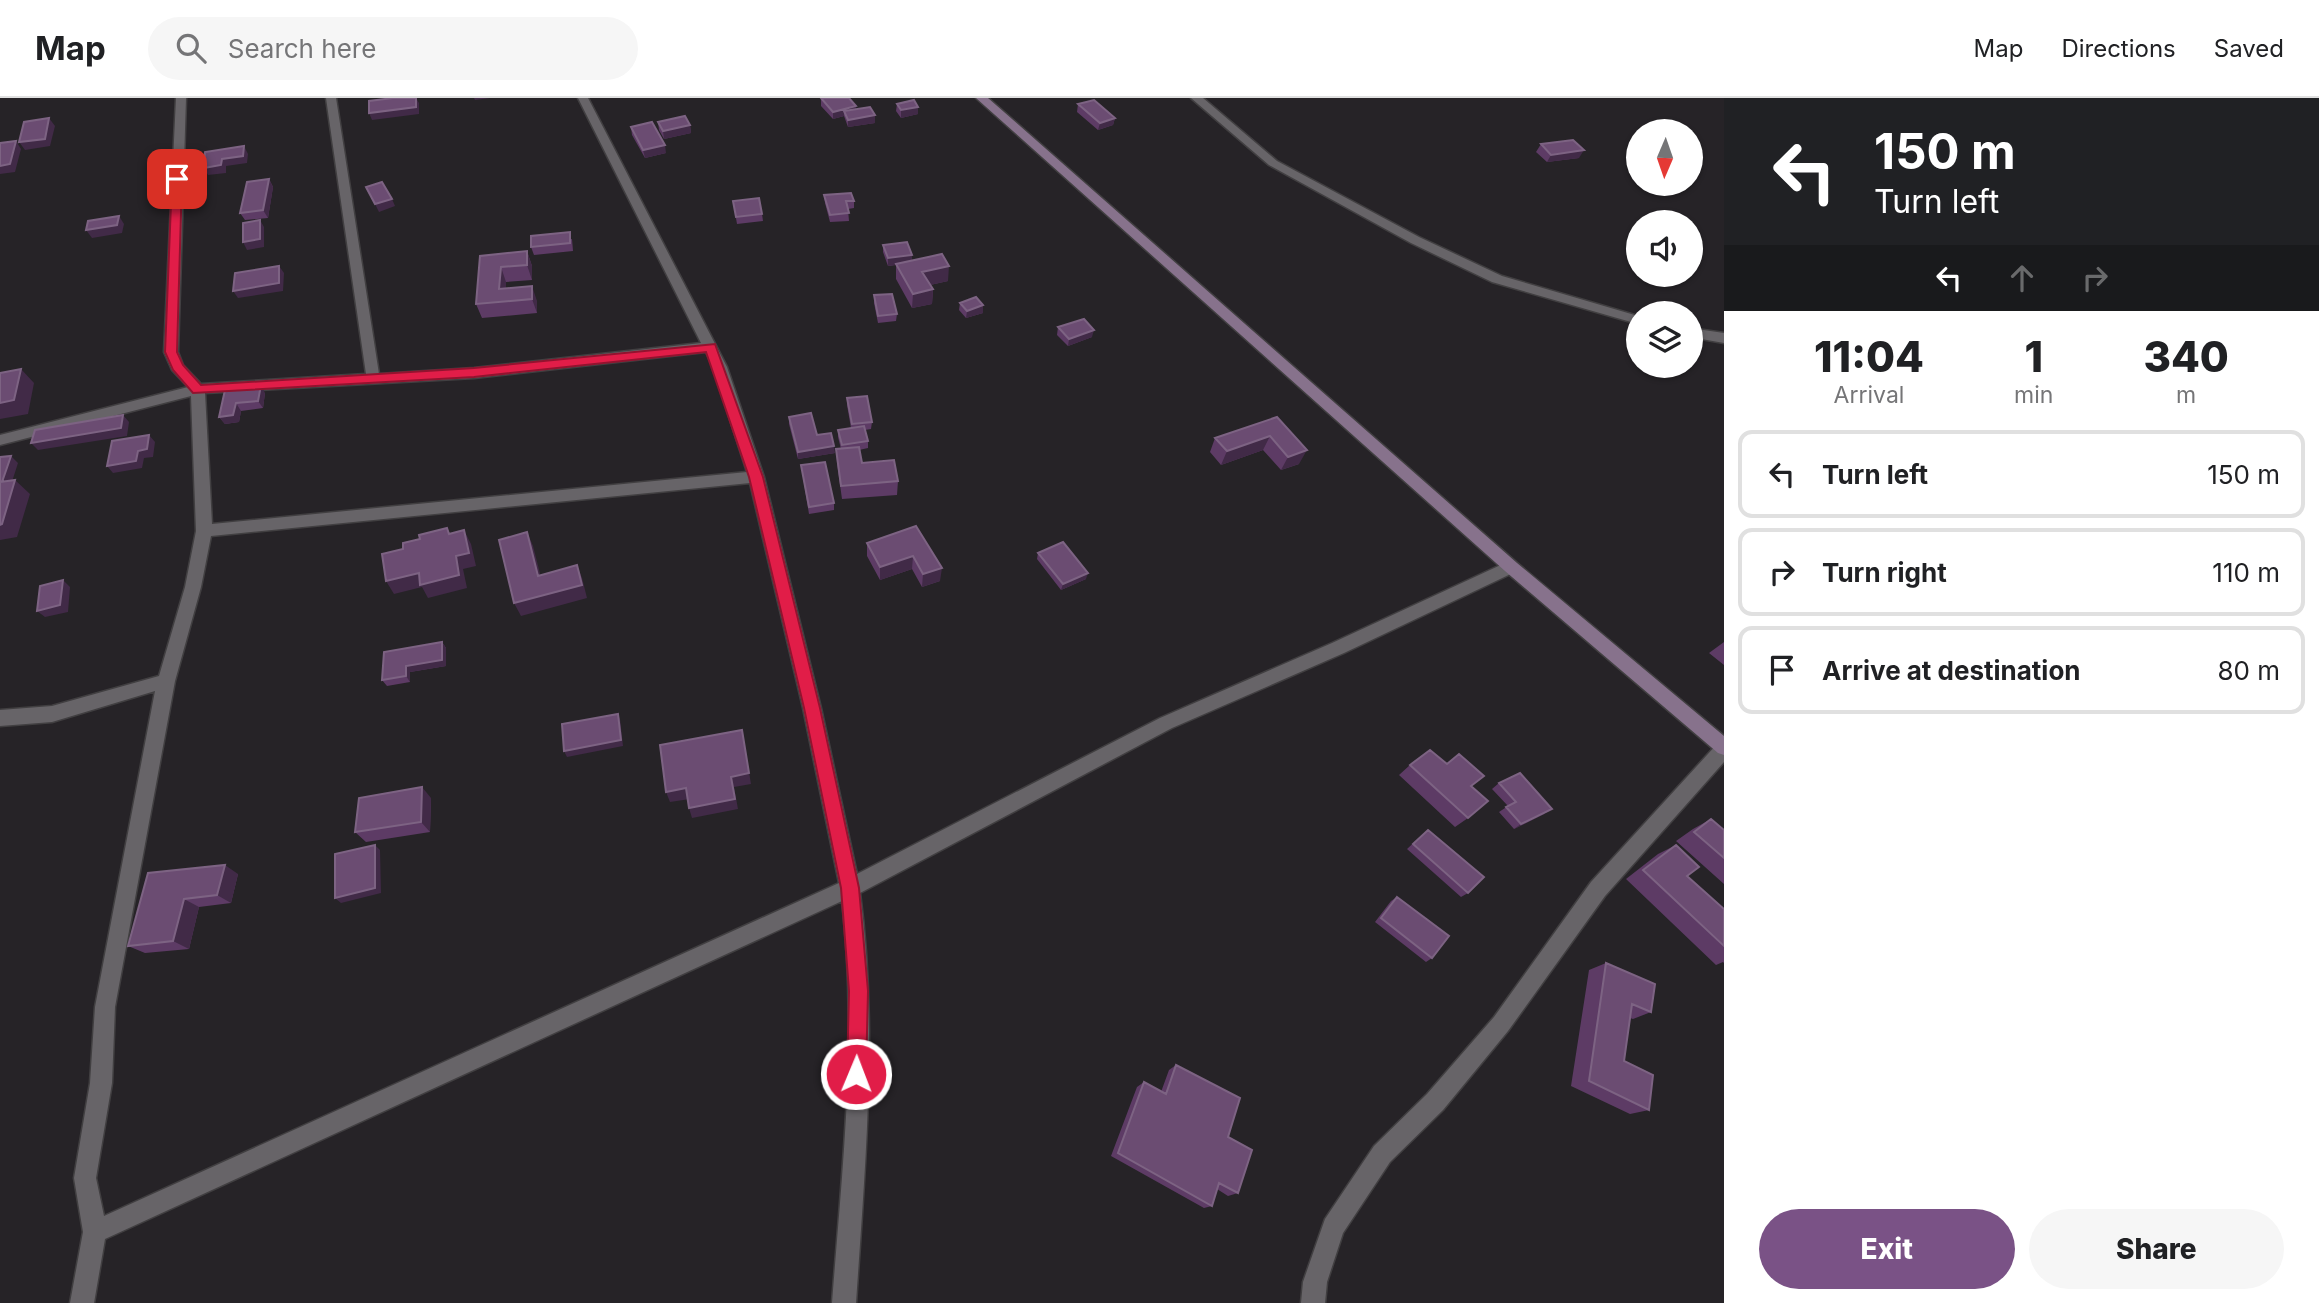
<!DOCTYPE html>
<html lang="en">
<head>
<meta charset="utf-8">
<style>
	:root { --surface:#fff; --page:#f6f6f6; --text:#202124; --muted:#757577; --line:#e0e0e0; --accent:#7a5286 }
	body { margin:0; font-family:Inter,sans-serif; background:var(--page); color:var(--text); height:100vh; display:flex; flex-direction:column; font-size:26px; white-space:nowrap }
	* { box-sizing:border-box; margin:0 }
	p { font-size:23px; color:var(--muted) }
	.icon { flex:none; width:38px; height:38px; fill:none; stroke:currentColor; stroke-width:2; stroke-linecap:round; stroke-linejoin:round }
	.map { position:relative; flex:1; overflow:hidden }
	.details { display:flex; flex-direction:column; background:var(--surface); width:595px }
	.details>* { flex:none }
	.hud { background:#202124; color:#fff; overflow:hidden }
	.needle { width:46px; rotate:182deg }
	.controls { position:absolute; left:1626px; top:21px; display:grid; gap:14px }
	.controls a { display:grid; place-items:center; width:77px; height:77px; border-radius:50%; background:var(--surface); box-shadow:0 2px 5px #0004; font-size:35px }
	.pin { position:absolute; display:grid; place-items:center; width:60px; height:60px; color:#fff; margin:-30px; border-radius:14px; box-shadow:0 4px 10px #0006 }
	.me { position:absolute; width:77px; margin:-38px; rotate:1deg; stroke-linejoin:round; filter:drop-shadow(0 0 5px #0008) }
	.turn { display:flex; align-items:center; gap:24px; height:147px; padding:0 35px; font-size:32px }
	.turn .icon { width:91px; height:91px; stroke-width:2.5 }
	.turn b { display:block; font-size:49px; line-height:60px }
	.lanes { display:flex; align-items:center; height:66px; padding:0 35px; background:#0003; justify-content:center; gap:35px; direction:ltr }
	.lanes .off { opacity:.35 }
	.eta { display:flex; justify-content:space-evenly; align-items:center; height:119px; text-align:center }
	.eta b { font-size:42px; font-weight:800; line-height:49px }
	.cta { display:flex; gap:14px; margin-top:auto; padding:14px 35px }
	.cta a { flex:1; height:80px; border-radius:42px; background:var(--accent); color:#fff; font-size:28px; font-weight:800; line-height:80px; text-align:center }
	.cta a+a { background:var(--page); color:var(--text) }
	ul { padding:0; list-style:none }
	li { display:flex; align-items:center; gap:21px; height:88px; margin:0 14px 10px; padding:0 21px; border:4px solid var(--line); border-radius:14px }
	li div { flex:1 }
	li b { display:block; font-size:26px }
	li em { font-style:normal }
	header { display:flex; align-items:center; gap:42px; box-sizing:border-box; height:98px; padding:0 35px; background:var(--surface); border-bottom:2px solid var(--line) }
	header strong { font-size:33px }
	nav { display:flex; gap:38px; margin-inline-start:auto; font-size:24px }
	.search { width:490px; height:63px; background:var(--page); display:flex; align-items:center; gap:18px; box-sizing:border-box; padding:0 24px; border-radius:38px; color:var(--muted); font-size:26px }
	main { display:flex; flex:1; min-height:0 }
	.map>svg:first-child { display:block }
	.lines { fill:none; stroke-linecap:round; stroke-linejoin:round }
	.street-casing { stroke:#413f41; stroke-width:3 }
	.secondary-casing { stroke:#413f41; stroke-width:3 }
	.street { fill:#676468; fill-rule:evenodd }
	.secondary { fill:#87728c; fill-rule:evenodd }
	.wall { fill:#5d3b65 }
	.shaded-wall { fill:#412a47 }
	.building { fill:#6b4c72; stroke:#7d6383; stroke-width:2 }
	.route { fill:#e11d48; stroke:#92132f; stroke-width:2 }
</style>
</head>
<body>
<header>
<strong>Map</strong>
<div class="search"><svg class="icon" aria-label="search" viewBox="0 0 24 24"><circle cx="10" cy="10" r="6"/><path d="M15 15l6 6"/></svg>Search here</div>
<nav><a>Map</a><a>Directions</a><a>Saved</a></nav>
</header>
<main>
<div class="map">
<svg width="1724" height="1205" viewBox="0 0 1724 1205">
	<rect width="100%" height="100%" fill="#262327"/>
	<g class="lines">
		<defs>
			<path id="street" d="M176,0H186L178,254L183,267L201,286L366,276L326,0H336L379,276L474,270L701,245L578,0H588L727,269L764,379L821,610L857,776L1160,620L1332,545L1505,465L1511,463L1519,469L1517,473L1344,555L1172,630L860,795C878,930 865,1069 856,1205H832C842,1073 858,936 842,803L105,1141L94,1205H70L83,1134L74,1080L90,985L95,909L155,593L52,624L0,628V612L52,608L159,578L185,489L196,433L191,298L0,347V337L188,289L172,272L164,254ZM706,254L713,269L747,374L212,426L205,295L474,280ZM750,385L803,610L839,785L104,1118L96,1080L112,985L115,909L175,583L201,489L211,438Z
				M1191,0H1203L1277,63L1419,139L1502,178L1638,218V226L1492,184L1411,145L1269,67Z
				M1690,230L1724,235V245L1690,239Z
				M1724,643V664L1605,798L1508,933L1443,1012L1390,1064L1343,1135L1327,1184L1325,1205H1301L1303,1184L1325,1121L1374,1048L1427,996L1494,919L1591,784L1718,645Z"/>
			<path id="secondary" d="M976,0H988L1517,465L1724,638V657L1718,655L1505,473Z"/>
		</defs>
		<!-- street casing -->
		<use href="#street" class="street-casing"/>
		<!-- secondary casing -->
		<use href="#secondary" class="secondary-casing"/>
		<!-- street -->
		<use href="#street" class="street"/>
		<!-- secondary -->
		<use href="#secondary" class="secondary"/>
	</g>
	<!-- wall -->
	<path class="wall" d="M821,0L856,8V11L875,17V25L848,29L844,18L833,21L821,8Z
		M897,6L918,9V16L901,20L896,13Z
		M1078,6L1115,20L1113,27L1098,32L1077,14Z
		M658,24L690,27L691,35L664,41L659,32Z
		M631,29L666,55L645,60L632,37Z
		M1541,46L1579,60L1547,64L1536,54Z
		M269,81L273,89L268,120L245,122L240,115Z
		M824,97L854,103V110L848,111L849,123L830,124L825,105Z
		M733,103L762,116L763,123L737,126Z
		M572,141L573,153L534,157L531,149Z
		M883,147L912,157V163L948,183L930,187L933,191L932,206L912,210L896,181V167L888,168L883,154Z
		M527,153L532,168V182L506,184L505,191L537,203V215L482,220L476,206L480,158Z
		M874,197L897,216L896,223L878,225L874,205Z
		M960,205L983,207V215L966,220L959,212Z
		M1058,229L1092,239L1068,248L1057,237Z
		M225,292L265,295L263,310L241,313L239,324L225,326L219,319Z
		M847,300L872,324L871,331L865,332L868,343V350L859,352L862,365L898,383L897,397L842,401L837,365L836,351H841L838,339V332L851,330L847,307Z
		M789,319L817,337L835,355L798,361L789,326Z
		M1277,319L1299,366L1281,372L1263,352L1221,367L1210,354L1215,340Z
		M801,367L834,405V412L809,416Z
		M916,428L940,483L922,489L912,471L880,482L867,458V445Z
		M1038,455L1086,481L1061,492L1037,461Z
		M442,544L446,550V568L410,574V584L387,588L382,582Z
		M1724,544V567L1709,555Z
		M1447,666L1471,688L1468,720L1455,729L1399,677L1410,667Z
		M1499,685L1544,716L1514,731L1499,714L1508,708L1492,691Z
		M431,700L430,734L366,744L355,734Z
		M1711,721L1724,732V786L1676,743L1693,731Z
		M1422,737L1468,795L1461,799L1407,751Z
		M1676,747L1687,778L1724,811V865L1723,864L1716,867L1626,781L1658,756Z
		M148,775L238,776L231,805L199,809L189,851L145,855L128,848Z
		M1397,799L1432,860L1426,864L1375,824L1391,803Z
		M1606,865L1651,914L1633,921L1630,920L1624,963L1649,1012L1630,1016L1571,988L1589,872Z
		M1176,967L1228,1039L1238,1095L1228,1098L1217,1091L1212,1108L1204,1110L1111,1058L1137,989L1144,984L1161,994L1169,972Z"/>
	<!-- shaded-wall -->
	<path class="shaded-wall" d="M416,0L419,5V16L372,22L369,15Z
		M474,0H490L475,2Z
		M856,8V15L844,13V18L833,21V14Z
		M918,9V16L901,20V12Z
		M875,17V25L848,29V22Z
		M49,20L55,28L50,48L25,52L19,44Z
		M1115,20L1113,27L1098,32L1100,25Z
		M690,27L691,35L664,41L663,33Z
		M16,43L21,51L15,74L0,76V68Z
		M665,47L666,55L645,60L643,52Z
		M244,48L248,56L247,65L226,68V75L208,77L204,70Z
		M1584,52L1579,60L1547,64L1551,57Z
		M269,81L273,89L268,120L263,112Z
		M392,101L395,108L379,114L375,106Z
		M119,118L124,126L122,135L92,140L86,132Z
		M260,122L264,129V149L247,152L243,144Z
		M527,153L532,168V182L527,167Z
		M912,157V164L888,168V160Z
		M279,168L284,175L283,193L238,200L233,193Z
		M949,168L948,183L921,189L922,174Z
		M501,169L506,184L505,203L499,191Z
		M532,188L537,203V215L532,201Z
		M933,191L932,206L912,210L913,196Z
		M983,207V215L966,220L967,213Z
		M1094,232L1092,239L1068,248L1069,241Z
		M21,271L34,285L28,316L0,321V305Z
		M261,287L265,295L263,310L258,303Z
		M236,305L241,313L239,324L225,326L219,319Z
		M123,317L129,324L127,338L38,352L31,345Z
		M149,337L155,344L153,359L144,360L142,370L113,375L107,368L138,353Z
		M1270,338L1263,352L1221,367L1227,353Z
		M834,348L835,355L798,361V354Z
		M1307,352L1299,366L1281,372L1288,359Z
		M11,358L18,365L9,393L1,386Z
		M15,382L30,396L17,439L0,442V427Z
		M464,432L471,446L476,468L463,471L467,490L428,500L422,489L394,496L386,483L456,458Z
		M527,434L533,448L544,491L538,478Z
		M913,458L912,471L880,482V469Z
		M577,467L582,480L587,500L521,518L514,505Z
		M942,470L940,483L922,489L923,476Z
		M1088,475L1086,481L1061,492L1063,486Z
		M63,482L70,489L68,514L45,519L37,513Z
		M442,544L446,550V568L410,574V584L406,578V568Z
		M618,616L620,621L623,648L567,659L564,653Z
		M742,632L751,686L734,689L738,711L692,720L689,710L731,679Z
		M422,689L431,700L430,734L421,724Z
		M686,690L690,701L670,704L666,694Z
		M1552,711L1544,716L1514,731L1521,726Z
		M375,747L380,752L381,795L341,805L335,800Z
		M225,767L238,776L231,805L217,797Z
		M184,801L199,809L189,851L173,843Z"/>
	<!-- building -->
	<path class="building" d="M393,0H416V9L369,15V3Z
		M821,0H849L856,8L833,14Z
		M914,2L918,9L901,12L897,6Z
		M1094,2L1115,20L1100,25L1078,6Z
		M870,9L875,17L848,22L844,13Z
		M685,18L690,27L663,33L658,24Z
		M49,20L45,41L19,44L24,24Z
		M652,24L665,47L643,52L631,29Z
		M1573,42L1584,52L1551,57L1541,46Z
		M16,43L10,66L0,68V45Z
		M244,48L243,58L222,61L221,67L204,70L205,54Z
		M269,81L263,112L240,115L247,84Z
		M382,84L392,101L375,106L366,89Z
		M851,95L854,103H846L849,115L830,117L824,97Z
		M759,100L762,116L736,119L733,103Z
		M119,118L117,127L86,132L88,123Z
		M260,122V141L243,144V125Z
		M570,134V145L531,149V138Z
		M907,144L912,157L888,160L883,147Z
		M527,153V167L501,169L499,191L532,188V201L476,206L480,158Z
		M942,156L949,168L922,174L933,191L913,196L896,166Z
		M279,168V185L233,193L235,175Z
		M892,196L897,216L878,218L874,197Z
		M976,199L983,207L967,213L960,205Z
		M1084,221L1094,232L1069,241L1058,229Z
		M21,271L14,302L0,305V275Z
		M261,287L258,303L236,305L233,317L219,319L225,292Z
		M867,298L872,324L852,326L847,300Z
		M811,315L817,337L831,335L834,348L798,354L789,319Z
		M123,317L121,330L31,345L35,332Z
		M1277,319L1307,352L1288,359L1270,338L1227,353L1215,340Z
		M864,328L868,343L842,347L838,332Z
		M149,337L147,351L138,353L136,363L107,368L112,343Z
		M859,349L862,365L894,362L898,383L841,388L836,351Z
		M11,358L2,384H0V359Z
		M825,364L834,405L809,409L801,367Z
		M15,382L2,426L0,427V384Z
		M916,428L942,470L923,476L913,458L880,469L867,445Z
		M447,430L449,436L464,432L469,455L456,458L459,477L420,487L419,475L386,483L382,456L403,451V445L420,441L419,437Z
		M527,434L538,478L577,467L582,487L514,505L499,442Z
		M1063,444L1088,475L1063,486L1038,455Z
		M63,482L60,507L37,513L40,488Z
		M442,544V562L406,568V578L382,582L384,554Z
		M618,616L621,642L564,653L562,626Z
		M742,632L749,675L731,679L735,701L689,710L686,690L666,694L660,647Z
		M1430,652L1447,666L1459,656L1484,678L1471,688L1488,703L1468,720L1410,667Z
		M1520,675L1552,711L1521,726L1506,709L1516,704L1499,685Z
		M422,689L421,724L355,734L359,700Z
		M1711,721L1724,732V760L1694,734Z
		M1428,732L1484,779L1468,795L1413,746Z
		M375,747V790L335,800V756Z
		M1676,747L1699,769L1687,778L1724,811V848L1643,772Z
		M225,767L217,797L184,801L173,843L128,848L148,775Z
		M1397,799L1449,838L1432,860L1381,820Z
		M1606,865L1655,886L1651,914L1632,906L1624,963L1653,977L1649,1012L1589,983Z
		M1176,967L1240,1000L1228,1039L1252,1052L1238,1095L1219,1085L1212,1108L1118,1055L1144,984L1166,996Z"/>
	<!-- route -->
	<path class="route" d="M177,78L182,81L177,254L183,267L201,287L474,270L715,246L763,379L820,610L859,790L868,893L866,976L863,983L856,986L850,983L847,976L849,893L841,790L804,610L749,379L706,254L474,279L193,295L173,272L165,254L172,81Z"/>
</svg>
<div class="controls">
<a><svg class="needle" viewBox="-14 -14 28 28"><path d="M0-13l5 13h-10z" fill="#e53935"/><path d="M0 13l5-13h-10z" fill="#757577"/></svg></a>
<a><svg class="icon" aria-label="sound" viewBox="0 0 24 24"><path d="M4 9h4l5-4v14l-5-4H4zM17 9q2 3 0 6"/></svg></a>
<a><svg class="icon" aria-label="layers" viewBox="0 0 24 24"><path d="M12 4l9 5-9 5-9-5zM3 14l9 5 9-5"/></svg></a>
</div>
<div class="pin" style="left:177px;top:81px;background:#d93025"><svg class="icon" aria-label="arrive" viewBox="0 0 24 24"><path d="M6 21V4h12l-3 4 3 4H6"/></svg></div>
<svg class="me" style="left:856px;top:976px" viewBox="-20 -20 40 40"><circle r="17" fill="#e11d48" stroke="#fff" stroke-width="3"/><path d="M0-11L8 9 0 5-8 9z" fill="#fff"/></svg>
</div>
<section class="details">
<div class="hud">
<div class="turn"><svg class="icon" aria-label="left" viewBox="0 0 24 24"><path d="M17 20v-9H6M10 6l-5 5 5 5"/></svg><div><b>150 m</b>Turn left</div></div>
<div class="lanes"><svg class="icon" aria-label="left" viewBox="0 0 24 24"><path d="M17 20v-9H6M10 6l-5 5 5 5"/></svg><svg class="icon off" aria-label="ahead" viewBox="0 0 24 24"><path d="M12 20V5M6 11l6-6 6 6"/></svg><svg class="icon off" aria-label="right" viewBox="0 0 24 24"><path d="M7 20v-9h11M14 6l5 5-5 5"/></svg></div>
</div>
<div class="eta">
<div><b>11:04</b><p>Arrival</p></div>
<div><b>1</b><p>min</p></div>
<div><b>340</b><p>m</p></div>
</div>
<ul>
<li><svg class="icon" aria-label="left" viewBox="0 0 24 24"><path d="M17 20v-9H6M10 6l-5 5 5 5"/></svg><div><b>Turn left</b></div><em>150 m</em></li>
<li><svg class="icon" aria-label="right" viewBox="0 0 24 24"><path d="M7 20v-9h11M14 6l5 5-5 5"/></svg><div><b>Turn right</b></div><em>110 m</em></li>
<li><svg class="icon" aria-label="arrive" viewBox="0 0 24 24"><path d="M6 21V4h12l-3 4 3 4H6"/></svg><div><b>Arrive at destination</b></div><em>80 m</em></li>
</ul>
<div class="cta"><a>Exit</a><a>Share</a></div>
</section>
</main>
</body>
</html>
